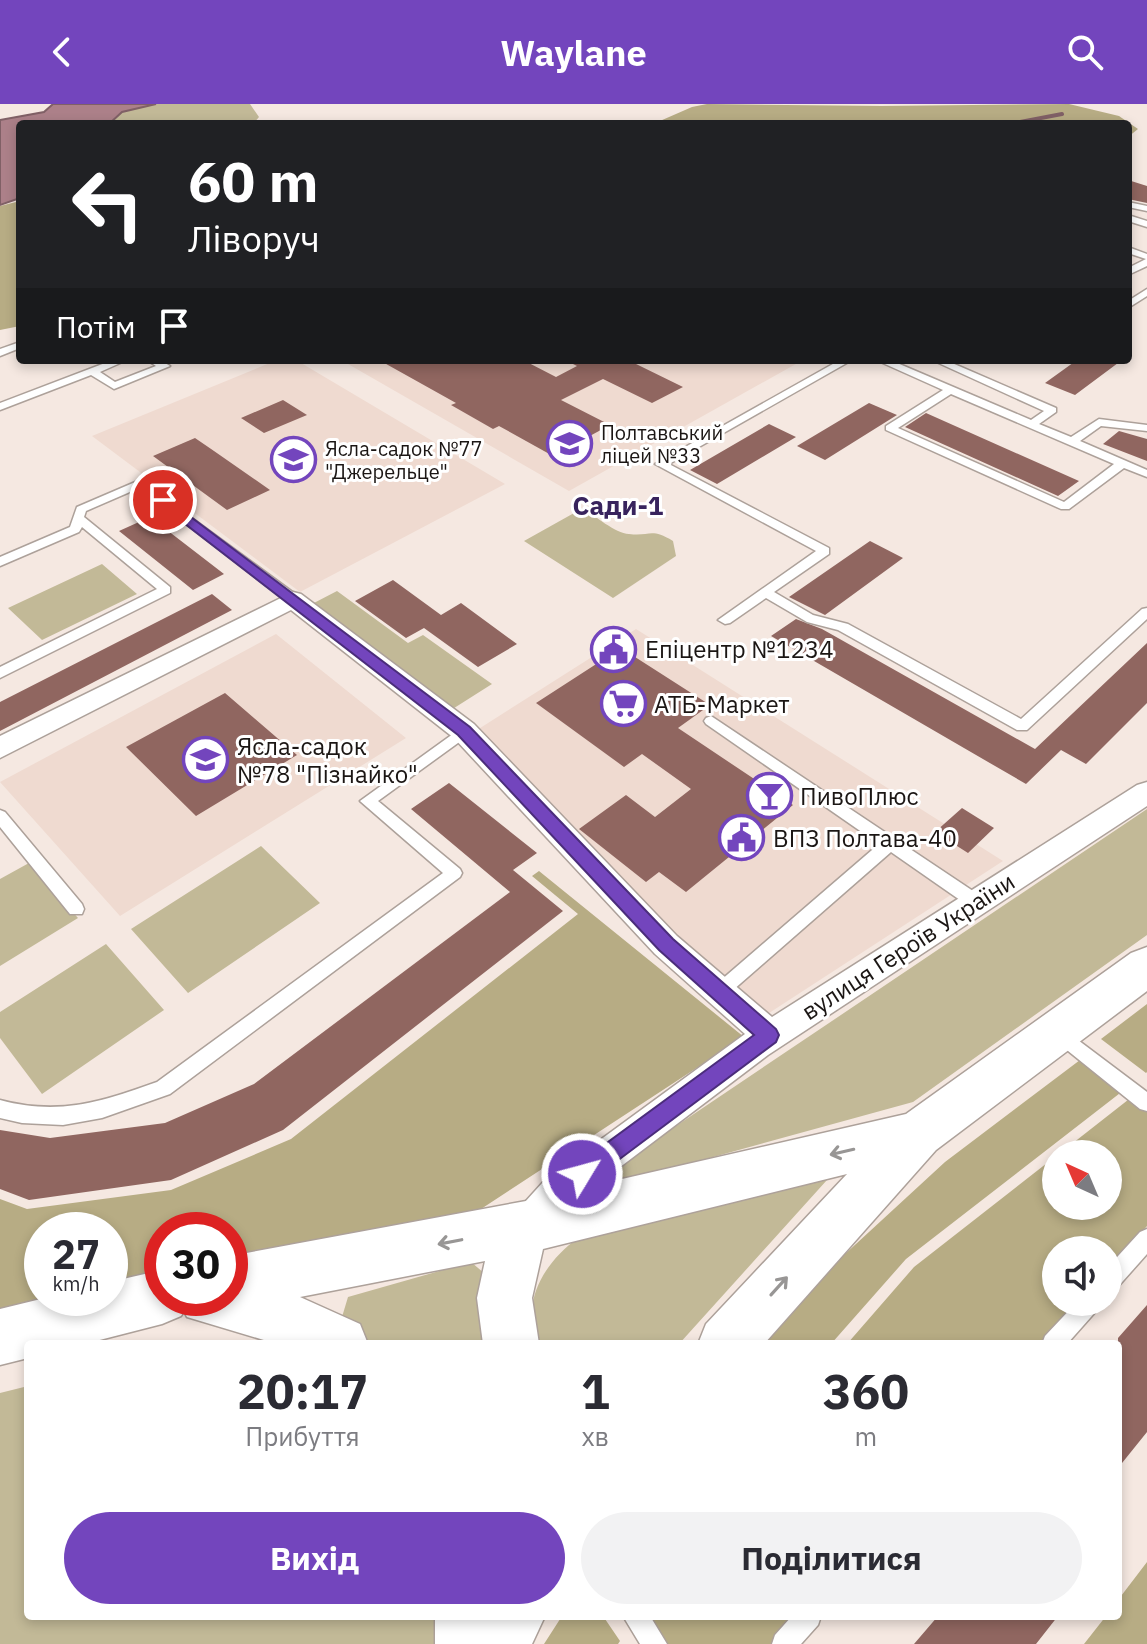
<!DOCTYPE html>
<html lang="uk">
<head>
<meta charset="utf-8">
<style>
	:root { --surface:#fff; --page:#f2f2f3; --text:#2b2b33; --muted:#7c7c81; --accent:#7345bd }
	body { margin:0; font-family:"IBM Plex Sans",sans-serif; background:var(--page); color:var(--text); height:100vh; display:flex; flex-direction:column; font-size:30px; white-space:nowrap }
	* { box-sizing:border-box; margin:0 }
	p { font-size:26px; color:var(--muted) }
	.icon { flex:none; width:44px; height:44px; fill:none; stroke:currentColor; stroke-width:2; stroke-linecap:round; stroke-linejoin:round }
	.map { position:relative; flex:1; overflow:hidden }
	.side { position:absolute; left:24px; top:1236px; width:1098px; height:280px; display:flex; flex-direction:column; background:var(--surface); border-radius:8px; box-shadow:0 4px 12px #0003 }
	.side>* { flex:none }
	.top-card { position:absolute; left:16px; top:16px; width:1116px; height:244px; border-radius:8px; box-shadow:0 4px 12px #0003; background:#202124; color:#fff; overflow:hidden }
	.needle { width:52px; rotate:316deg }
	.fabs { position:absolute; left:1042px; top:1036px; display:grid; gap:16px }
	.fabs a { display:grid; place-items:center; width:80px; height:80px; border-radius:50%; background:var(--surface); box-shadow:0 4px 12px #0003; font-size:40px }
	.speed { position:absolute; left:24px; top:1108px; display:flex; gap:16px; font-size:40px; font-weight:700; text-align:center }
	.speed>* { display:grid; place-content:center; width:104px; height:104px; border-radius:50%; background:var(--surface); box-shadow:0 4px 12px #0003; line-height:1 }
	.speed small { font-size:20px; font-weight:400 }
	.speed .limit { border:12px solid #d22; background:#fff; color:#111 }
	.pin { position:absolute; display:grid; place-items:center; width:68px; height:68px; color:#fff; margin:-34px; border:4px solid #fff; border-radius:50%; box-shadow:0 2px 8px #0007 }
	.me { position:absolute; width:88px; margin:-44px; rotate:53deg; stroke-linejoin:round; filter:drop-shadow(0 0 6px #0008) }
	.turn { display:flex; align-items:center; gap:28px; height:168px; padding:0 40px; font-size:36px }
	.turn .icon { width:104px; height:104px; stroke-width:2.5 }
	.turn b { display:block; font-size:56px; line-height:68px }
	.then { display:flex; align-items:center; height:76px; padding:0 40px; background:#0003; gap:16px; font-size:30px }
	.eta { display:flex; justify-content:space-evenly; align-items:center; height:136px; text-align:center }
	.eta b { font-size:48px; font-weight:700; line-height:56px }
	.action { display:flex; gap:16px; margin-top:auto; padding:16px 40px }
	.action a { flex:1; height:92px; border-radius:48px; background:var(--accent); color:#fff; font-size:32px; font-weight:700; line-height:92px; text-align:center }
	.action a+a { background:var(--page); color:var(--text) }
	header { display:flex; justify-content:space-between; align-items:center; height:104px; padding:0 40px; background:var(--accent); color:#fff; font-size:36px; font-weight:700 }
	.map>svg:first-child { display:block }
	.built { fill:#efdad0 }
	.green { fill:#c2b997 }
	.forest { fill:#b7ac84 }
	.water { fill:#ac8089; stroke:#806066; stroke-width:2 }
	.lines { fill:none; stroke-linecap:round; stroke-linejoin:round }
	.stream { stroke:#806066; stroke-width:4 }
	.building { fill:#906660 }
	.service-casing { stroke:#ada19a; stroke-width:3 }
	.minor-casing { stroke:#ada19a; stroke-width:3 }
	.secondary-casing { stroke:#ada19a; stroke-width:3 }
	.service { fill:#fff; fill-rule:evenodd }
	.minor { fill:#fff; fill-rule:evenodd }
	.secondary { fill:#fff; fill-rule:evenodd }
	.oneway { stroke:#989695 }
	.route { fill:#7345bd; stroke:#4b2d7b; stroke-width:2 }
	.labels { text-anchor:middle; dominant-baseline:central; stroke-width:6; stroke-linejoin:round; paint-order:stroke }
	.far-poi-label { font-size:20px; fill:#1b1614; stroke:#fff; text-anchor:start }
	.poi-label { font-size:24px; fill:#1b1614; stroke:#fff; text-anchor:start }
	.street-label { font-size:24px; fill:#1b1614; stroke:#fff }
	.far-district-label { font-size:26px; font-weight:bold; fill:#38235d; stroke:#fff }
</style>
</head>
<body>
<header><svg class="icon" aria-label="back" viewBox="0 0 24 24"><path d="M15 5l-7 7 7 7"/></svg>Waylane<svg class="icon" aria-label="search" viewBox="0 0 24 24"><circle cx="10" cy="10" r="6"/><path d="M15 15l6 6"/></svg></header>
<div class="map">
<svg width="1147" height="1540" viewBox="0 0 1147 1540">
	<rect width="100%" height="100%" fill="#f5e8e1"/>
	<!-- built -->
	<path class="built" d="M277,256H296L505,380L300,488L92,332Z
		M341,256H803L569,387Z
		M636,525L1003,757L766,911L675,833L477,626Z
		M276,530L406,634L120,812L0,678Z"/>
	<!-- green -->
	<path class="green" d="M156,0H250L259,13L253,20H109L122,8Z
		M583,404C595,412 615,429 629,430C650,433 650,423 673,437L676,452L613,494L524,437Z
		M102,460L137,490L42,536L8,504Z
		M337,487L408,539L423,531L492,580L451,606L312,500Z
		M1147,705V831L913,998L572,1092Z
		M261,742L320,799L188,889L131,825Z
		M29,759L78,814L0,862V775Z
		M106,840L164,906L42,990L0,934V908Z
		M827,1076L679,1240H540C518,1199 545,1158 578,1134Z
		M471,1158L491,1175V1240H367L339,1223L348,1193Z
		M28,1282V1512H443L437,1540H0V1289Z"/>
	<!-- forest -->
	<path class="forest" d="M707,0L882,2L1069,0L1119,12L1138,25L1128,33V20H653L692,3Z
		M20,97V222L0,226V102Z
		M539,767L744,933L481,1105L230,1162V1126H162V1177L110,1189V1126H42V1194H88L0,1214V1095L27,1105L171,1086L291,1035L578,810L532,772Z
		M1147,900V968L1146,969L1101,935Z
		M1084,953L1124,986L906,1155L831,1240H760L806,1186L945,1058Z
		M1133,992L1147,1004V1122L1108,1166V1146H1056V1198H1079L1041,1240H847L914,1163L1056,1052V1102H1108V1050H1059Z
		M1147,1458V1540H1084L1106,1512H1118V1496Z
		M562,1512H603L620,1537L618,1540H544Z
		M652,1512H798L773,1540H662L647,1520Z"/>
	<!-- water -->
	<path class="water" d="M53,0H156L122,8L109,20H20V94L0,101V16L44,8Z"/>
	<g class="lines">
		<!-- stream -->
		<path class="stream" d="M1009,20L1062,10"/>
	</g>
	<!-- building -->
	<path class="building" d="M1128,76L1147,82V99L1128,95Z
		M379,256H523L556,273L577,262L565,256H641L634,259L683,283L652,299L603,275L561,296L610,321L553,352L499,322L493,325L451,301L456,299Z
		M1077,256H1122L1075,291L1045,279Z
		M283,296L307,311L264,329L241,314Z
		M869,299L897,311L825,356L797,342Z
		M926,309L1079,377L1058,392L905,323Z
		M769,320L796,333L717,380L690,366Z
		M1119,327L1147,335V357L1103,340Z
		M195,334L214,347L270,386L227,406L153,352Z
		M150,413L224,470L193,486L119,427Z
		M870,437L903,454L825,511L789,493Z
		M393,476L441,511L461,499L517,540L478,563L424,524L406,534L355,497Z
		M212,490L232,506L0,627V598Z
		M796,515L822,525L1035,645L1147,539V599L1086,660L1061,646L1026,680L771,532Z
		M621,544L710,601L678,624L793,701L686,788L659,768L646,778L579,725L626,691L655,713L691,685L642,650L624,663L536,599Z
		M225,589L297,651L196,712L126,643Z
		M449,679L537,749L513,766L563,807L283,1026L171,1076L29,1096L0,1085V1026L50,1034L165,1019L254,980L510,788L411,705Z
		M962,704L994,724L968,749L935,728Z
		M1147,1201V1328L1118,1364V1234Z
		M938,1512H1058L1036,1540H914Z"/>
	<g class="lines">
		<defs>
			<path id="service" d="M1128,98L1147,102V107L1128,103Z
				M1128,111L1147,117V123L1128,117Z
				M1128,143L1147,150V162L1128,171V164L1146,155L1128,149Z
				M1147,185V192L1128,204V197Z
				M20,238V244L0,252V245Z
				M113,256H127L100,268L115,278L156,262L147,256H160L170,262L114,285L91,271L0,306V299Z
				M840,256H852L669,360L829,444V450L774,488L813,511L848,520L1021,615L1142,505L1147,504V515L1027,626H1017L838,526L807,518L766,494L730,519L725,520L718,516L816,447L655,360Z
				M876,256H890L1031,316L1044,307L932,256H945L1056,304V308L1039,320L1071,333L1099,315L1147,321V327L1101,322L1080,337L1147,366V373L1124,364L1069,405H1061L886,326V322L943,286ZM951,290L1114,360L1064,398L898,324Z
				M140,376L298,492V498H288L139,384L86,407L84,413L170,483V489L0,574V563L157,485L82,423L79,428L0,462V453L70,423L77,403Z
				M711,612L982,793L984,798L982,803H970L891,748L725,893L719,895L713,893L710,888L713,883L879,740L706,620L704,617L706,614Z
				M464,622L469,623L471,627L469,631L378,697L460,765L462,769L460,773L170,990L102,1014L63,1021L22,1019L0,1014V996C59,1012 101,998 157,978L443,769L360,697Z
				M0,706L5,708L82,800L84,805L82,810H70L0,723Z
				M1058,921L1147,988V1007L1140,1005L1052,934L1049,929L1052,924Z
				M1147,1125V1150L1115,1186L1108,1189V1163L1140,1128Z
				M1077,1198H1101L1098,1205L1067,1240H1042L1045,1232Z
				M623,1512H650L667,1540H640Z
				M792,1512H821L818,1521L801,1540H772L775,1531Z"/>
			<path id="minor" d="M293,488L301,490L474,620L677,832L772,913L1137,681L1147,678V702L768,951L570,1101L541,1135L528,1140L515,1135L509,1122L515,1109L544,1077L745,930L655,850L454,634L291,506L0,654V632Z"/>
			<path id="secondary" d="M1147,843V887L936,1046L764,1240H698L706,1220L847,1070L543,1145L532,1194L539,1240H483L477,1194L485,1157L300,1193L360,1220L368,1240H277L187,1213L184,1207L181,1212L162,1220L84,1240H28V1254L0,1261V1205L45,1194H110V1178L162,1166V1194H230V1152L526,1097L906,1010L1131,849Z
				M435,1512H545L532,1540H435Z"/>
		</defs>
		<!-- service casing -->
		<use href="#service" class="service-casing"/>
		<!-- minor casing -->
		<use href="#minor" class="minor-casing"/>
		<!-- secondary casing -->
		<use href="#secondary" class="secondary-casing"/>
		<!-- service -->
		<use href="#service" class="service"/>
		<!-- minor -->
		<use href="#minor" class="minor"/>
		<!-- secondary -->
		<use href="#secondary" class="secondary"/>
	</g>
	<!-- one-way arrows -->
	<defs><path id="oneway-shaft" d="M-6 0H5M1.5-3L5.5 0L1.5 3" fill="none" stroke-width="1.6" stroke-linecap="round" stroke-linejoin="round" transform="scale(2)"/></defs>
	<g class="oneway">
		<use href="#oneway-shaft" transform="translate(842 1048) rotate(167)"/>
		<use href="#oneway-shaft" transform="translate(450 1138) rotate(169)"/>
		<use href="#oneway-shaft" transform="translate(779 1182) rotate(-48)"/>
	</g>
	<!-- route -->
	<path class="route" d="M163,392L470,623L673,835L776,925L779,931L776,938L589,1078L582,1081L574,1078L571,1070L574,1063L754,931L659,846L458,631L158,399V393Z"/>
	<!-- icons -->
	<defs>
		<symbol id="school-ring" viewBox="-11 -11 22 22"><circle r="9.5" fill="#fff" stroke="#7345bd" stroke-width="1.5"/><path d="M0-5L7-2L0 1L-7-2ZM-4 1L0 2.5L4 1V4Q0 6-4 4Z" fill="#7345bd"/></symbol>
		<symbol id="civic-ring" viewBox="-11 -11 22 22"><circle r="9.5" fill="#fff" stroke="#7345bd" stroke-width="1.5"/><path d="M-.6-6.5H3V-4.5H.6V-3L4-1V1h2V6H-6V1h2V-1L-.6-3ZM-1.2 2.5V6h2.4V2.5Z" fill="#7345bd"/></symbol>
		<symbol id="supermarket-ring" viewBox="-11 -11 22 22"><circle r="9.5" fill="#fff" stroke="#7345bd" stroke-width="1.5"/><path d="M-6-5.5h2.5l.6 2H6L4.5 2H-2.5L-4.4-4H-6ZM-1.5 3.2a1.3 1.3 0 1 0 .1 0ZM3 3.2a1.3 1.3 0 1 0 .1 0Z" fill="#7345bd"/></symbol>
		<symbol id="bar-ring" viewBox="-11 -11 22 22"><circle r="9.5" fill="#fff" stroke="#7345bd" stroke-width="1.5"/><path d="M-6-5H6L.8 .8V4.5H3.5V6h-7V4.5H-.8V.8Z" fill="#7345bd"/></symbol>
	</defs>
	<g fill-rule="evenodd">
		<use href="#school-ring" x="544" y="314" width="51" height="51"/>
		<use href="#school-ring" x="268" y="330" width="51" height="51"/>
		<use href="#civic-ring" x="588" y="520" width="51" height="51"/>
		<use href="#supermarket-ring" x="598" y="574" width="51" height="51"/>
		<use href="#school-ring" x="180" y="630" width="51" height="51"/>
		<use href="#bar-ring" x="744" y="666" width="51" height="51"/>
		<use href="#civic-ring" x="716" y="708" width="51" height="51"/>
	</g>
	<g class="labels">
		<!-- far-poi labels -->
		<g class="far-poi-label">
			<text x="601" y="328">Полтавський<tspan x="601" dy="23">ліцей №33</tspan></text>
			<text x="325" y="344">Ясла-садок №77<tspan x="325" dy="23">"Джерельце"</tspan></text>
		</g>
		<!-- poi labels -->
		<g class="poi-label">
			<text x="645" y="545">Епіцентр №1234</text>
			<text x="654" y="600">АТБ-Маркет</text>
			<text x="237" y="642">Ясла-садок<tspan x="237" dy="28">№78 "Пізнайко"</tspan></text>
			<text x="800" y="692">ПивоПлюс</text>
			<text x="773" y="734">ВПЗ Полтава-40</text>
		</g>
		<!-- street labels -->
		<g class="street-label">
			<text transform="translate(908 842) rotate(-33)">вулиця Героїв України</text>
		</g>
		<!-- far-district labels -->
		<g class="far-district-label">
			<text x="618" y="401">Сади-1</text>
		</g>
	</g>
</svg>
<div class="fabs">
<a><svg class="needle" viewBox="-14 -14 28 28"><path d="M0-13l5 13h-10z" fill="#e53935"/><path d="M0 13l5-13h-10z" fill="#7c7c81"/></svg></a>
<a><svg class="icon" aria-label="sound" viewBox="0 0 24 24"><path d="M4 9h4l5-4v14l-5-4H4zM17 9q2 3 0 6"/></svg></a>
</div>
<div class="speed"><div>27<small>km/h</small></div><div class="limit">30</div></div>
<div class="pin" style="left:163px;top:396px;background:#d93025"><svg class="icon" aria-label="arrive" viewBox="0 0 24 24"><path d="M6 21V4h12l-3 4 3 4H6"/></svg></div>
<svg class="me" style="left:582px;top:1070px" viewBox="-20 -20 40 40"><circle r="17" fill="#7345bd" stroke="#fff" stroke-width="3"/><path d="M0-11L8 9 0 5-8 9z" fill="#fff"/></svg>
<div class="top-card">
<div class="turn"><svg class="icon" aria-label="left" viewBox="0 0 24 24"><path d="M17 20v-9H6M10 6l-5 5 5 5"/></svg><div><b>60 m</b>Ліворуч</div></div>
<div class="then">Потім<svg class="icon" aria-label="arrive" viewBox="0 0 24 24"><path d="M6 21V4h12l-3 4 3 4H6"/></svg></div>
</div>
<section class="side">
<div class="eta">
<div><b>20:17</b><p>Прибуття</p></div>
<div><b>1</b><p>хв</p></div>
<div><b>360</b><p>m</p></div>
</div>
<div class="action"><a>Вихід</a><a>Поділитися</a></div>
</section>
</div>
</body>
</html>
